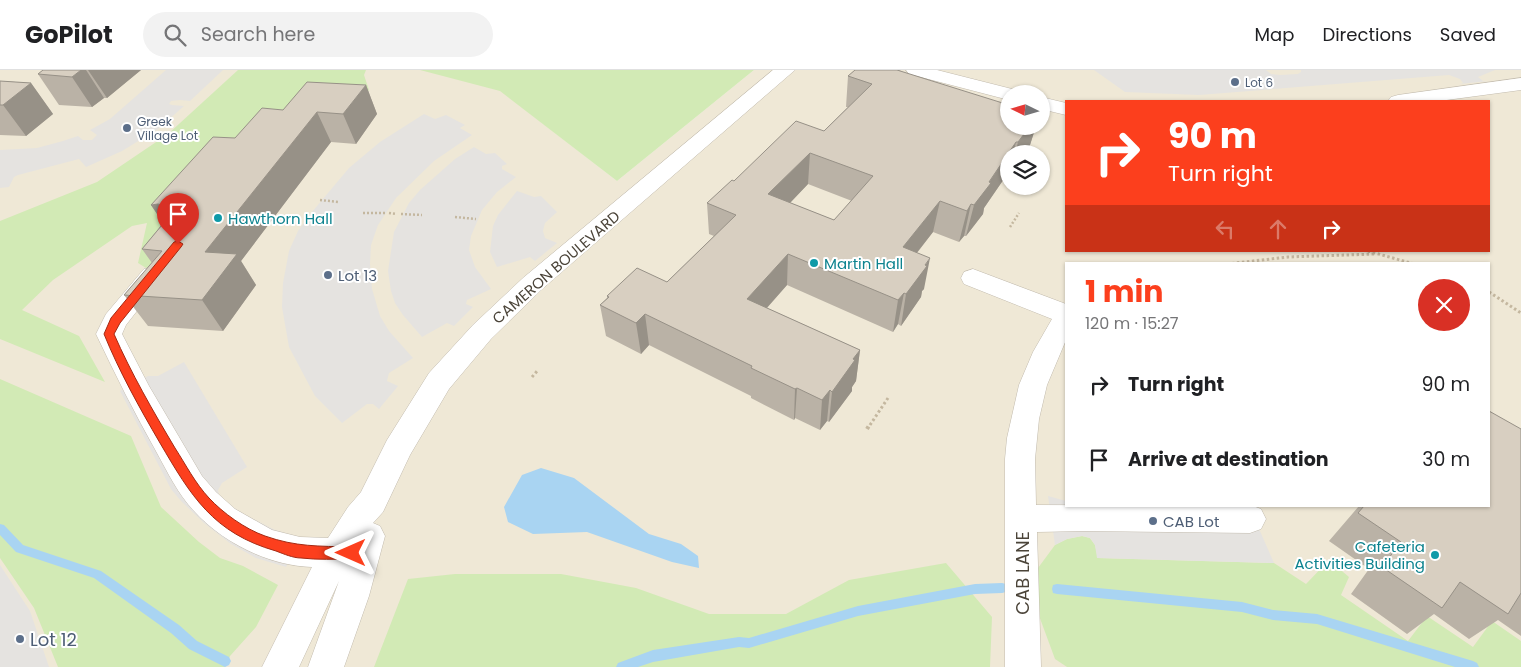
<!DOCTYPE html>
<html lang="en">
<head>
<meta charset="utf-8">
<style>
	:root { --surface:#fff; --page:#f2f2f2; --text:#202124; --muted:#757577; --line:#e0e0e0; --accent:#fc3f1d }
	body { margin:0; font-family:Poppins,sans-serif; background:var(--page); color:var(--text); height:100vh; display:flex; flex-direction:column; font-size:19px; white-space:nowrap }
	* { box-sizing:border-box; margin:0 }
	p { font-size:16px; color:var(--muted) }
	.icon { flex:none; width:28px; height:28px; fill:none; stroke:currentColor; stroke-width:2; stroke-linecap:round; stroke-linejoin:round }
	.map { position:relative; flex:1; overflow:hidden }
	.drawer { position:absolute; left:1065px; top:192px; width:425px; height:245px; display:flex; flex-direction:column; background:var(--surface); border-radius:0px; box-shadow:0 1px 4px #0004 }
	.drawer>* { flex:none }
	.banner { position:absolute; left:1065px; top:30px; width:425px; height:152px; border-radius:0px; box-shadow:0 1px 4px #0004; background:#fc3f1d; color:#fff; overflow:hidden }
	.needle { width:32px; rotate:275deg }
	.buttons { position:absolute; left:1000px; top:15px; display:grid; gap:10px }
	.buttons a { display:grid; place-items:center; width:50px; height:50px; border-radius:50%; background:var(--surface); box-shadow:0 1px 4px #0004; font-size:25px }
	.pin { position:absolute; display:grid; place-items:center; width:42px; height:42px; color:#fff; margin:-51px -21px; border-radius:50% 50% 50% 0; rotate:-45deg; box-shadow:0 0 5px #0007 }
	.pin .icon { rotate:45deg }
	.me { position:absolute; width:55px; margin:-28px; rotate:270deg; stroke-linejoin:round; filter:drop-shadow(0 0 4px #0008) }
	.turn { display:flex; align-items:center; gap:18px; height:105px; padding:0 20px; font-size:22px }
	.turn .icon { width:65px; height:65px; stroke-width:2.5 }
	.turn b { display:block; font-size:35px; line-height:42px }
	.lanes { display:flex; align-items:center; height:48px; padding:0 20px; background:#0003; justify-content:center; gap:25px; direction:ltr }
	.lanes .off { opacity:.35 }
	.round { display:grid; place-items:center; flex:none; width:52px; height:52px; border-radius:26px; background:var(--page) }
	.headline { display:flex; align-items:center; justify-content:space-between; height:85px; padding:0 20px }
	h1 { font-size:30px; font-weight:700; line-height:38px; color:var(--accent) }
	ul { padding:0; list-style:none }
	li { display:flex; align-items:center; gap:15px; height:75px; padding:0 20px }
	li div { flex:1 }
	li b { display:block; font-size:19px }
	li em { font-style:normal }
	header { display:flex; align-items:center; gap:30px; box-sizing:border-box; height:70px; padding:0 25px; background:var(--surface); border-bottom:1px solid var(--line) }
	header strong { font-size:24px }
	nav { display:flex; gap:28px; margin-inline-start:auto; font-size:18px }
	.search { width:350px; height:45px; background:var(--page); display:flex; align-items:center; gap:12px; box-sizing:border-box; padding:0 18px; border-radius:28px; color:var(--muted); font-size:19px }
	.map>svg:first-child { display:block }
	.education { fill:#efe8d6; fill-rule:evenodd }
	.green { fill:#d2eab5 }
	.parking { fill:#e5e3e0 }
	.water { fill:#a9d4f2 }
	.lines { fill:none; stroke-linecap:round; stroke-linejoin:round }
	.stream { fill:#a9d4f2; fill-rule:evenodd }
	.minor-casing { stroke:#c2bbae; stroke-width:1 }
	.path-far2 { stroke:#c4b79f; stroke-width:2.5; stroke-dasharray:2 2; stroke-linecap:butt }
	.path-far1 { stroke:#c4b79f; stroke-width:3; stroke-dasharray:2.5 2.5; stroke-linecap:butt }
	.path { stroke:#c4b79f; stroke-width:4; stroke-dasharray:3 3; stroke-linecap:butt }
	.minor { fill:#fff; fill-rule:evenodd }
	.wall { fill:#bab2a6; fill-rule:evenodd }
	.shaded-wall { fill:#979187 }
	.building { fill:#d8cfc1; stroke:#979187; fill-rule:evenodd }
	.route { fill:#fc3f1d; stroke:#a42913 }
	.service-dot { fill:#5c6f8a; stroke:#fff; stroke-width:2 }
	.culture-dot { fill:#0f9aa8; stroke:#fff; stroke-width:2 }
	.labels { text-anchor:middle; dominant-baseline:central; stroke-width:4; stroke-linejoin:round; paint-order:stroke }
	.far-service-label { font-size:12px; fill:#4e5e75; stroke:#fff; text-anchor:start }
	.culture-label { font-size:15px; fill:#0d838f; stroke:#fff; text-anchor:start }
	.street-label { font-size:15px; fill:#4b4439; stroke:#fff }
	.service-label { font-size:15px; fill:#4e5e75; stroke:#fff; text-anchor:start }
	.near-street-label { font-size:18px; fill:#4b4439; stroke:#fff }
	.near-service-label { font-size:18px; fill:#4e5e75; stroke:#fff; text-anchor:start }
</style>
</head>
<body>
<header>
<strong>GoPilot</strong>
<div class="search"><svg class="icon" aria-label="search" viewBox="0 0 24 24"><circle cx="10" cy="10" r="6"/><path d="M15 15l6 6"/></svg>Search here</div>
<nav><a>Map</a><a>Directions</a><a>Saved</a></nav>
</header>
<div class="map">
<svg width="1521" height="597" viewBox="0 0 1521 597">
	<rect width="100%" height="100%" fill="#f6f3ec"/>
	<!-- education -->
	<path class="education" d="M0,0H474L617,111L754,0H1521V597H0ZM1009,24H1041V56H1009ZM1066,31H1489V181H1066ZM1009,84H1041V116H1009ZM1066,194H1489V436H1066Z"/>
	<!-- green -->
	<path class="green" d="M238,0H366L364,5L369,20L360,30L157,194L146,198L138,193L147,153L132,156L53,210L22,240L79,266L105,312L0,269V151L97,112L168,64Z
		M420,0H754L617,111L500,21Z
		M0,309L131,366L161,437L199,472L220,488L243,496L278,515L256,557L230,586L225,597H58L34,538L0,488Z
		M1082,466L1090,468L1095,475L1098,488L1274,493L1306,514L1329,490L1349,507L1341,525L1408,571L1427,546L1473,577L1492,551L1521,571V597H1067L1055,589L1038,543V498L1055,475L1067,469Z
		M946,493L992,547L990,597H374L408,509L455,504H561L636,518L709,544H786L849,510Z"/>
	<!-- parking -->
	<path class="parking" d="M166,0H223L190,31L180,30L171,31L169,34L172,35L184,36L158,59L122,81L86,97L79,89L18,105L14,107L9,117L0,118V80L37,78L63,71L78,66L83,70H92L97,65L90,60L110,49Z
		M1094,0H1266L1271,4L1280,5L1298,4L1301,2V0H1495L1478,7L1483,11H1488L1460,14L1463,13L1460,9L1449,5L1199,25L1125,22Z
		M424,44L435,49L446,45L465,55L460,58L472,65L434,91L396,128L378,155L371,175L370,194L372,219L380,246L389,261L413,288L389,303L387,311L398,316L379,339L373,334H367L342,353L315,326L289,277L282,237L283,213L289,181L298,161L312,142L349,98L380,72Z
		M474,77L486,84L495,83L507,94L502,96V99L516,107L497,122L482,140L471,166L469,180L475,197L491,219L467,230L466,234L473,237L454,256L447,253L422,267L403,245L395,233L391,221L388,201L394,162L409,133L420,120L455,89Z
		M517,121L534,127L541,126L557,142L545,153L543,161L545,168L557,173L535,191L530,187L497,197L490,182L493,156L498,145Z
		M184,292L247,397L222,413L218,420L219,425L228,434L242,443L275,460L301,468L286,497L256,488L231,474L204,453L181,431L171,419L120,321L148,306H158Z
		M1048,426L1066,431V436H1249L1274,493L1097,488L1095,475L1090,468L1082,466L1067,469L1055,475Z
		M0,495L30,541L49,597H0Z"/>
	<!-- water -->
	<path class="water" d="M541,398L574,408L649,464L681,474L698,486L699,498L672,492L587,462L533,464L508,452L504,437L522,405Z"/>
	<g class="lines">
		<!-- stream -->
		<path class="stream" d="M0,454L4,455L23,475L101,501L179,555L197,571L229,587L231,591L229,595L225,597L189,579L171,563L94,508L16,482L0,465Z
			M1002,513L1006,514L1007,518L1006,522L1002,523L975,524L858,546L749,578L739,577L653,592L638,597H616L618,593L653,580L739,567L749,568L858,536L975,514Z
			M1057,514L1242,532L1273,540L1317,544L1473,591L1477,593L1479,597H1455L1317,554L1273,550L1242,542L1057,524L1053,523L1052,519L1053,515Z"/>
		<defs>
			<path id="minor" d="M773,0H795L541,220L491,269L449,319L410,385L383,442L373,453L380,456L385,466L369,526L344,597H308L339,511L299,597H262L312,497C269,496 222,472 194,441C178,424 168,403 157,383C135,344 115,304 96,264L106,244L144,199L153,197L162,199L165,205L126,255L122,264L149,316L202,406L216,422L235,439L272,460L300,467L328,468L348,437L361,422L387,370L429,303L473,255L523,208Z
				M906,0H937L1016,20L1019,24H1009V30L909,4Z
				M1521,8V20L1439,31H1388L1391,27L1398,25Z
				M1041,27L1066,33V45L1041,39Z
				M973,199L1066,234V270L1047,315L1039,349L1035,389L1036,435L1253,436L1261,439L1266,449L1261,459L1250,463L1084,461L1037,462L1041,597H1005V389L1007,368L1019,315L1033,282L1052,249L964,214L961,208L964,202Z"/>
		</defs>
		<!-- minor casing -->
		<use href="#minor" class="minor-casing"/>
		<!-- path-far2 -->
		<path class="path-far2" d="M320,130L339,132
			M363,143H385
			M389,143L396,144
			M401,144L422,145
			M455,147L476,149
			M307,148L326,149
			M1010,157L1019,143"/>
		<!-- path-far1 -->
		<path class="path-far1" d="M1368,181L1414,194
			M1227,194L1288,187L1375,184
			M1489,222L1521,243
			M532,307L538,300
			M870,355L888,328"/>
		<!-- path -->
		<path class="path" d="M867,359L870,354"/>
		<!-- minor -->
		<use href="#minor" class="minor"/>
	</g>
	<!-- wall -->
	<path class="wall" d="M43,0H141L107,28H104L92,37L59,35L38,4Z
		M855,0H899L1009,56H1036L1030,75L1024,84H1009V103H1008L984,138L983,144L966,166H964L959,172L933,162L917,183L924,219L922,221L921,227L901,256L898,254L893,262L787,215L767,238L860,280L856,311L852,317V321L829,352L827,351L820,360L795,348L794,350L751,328V326L649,275L641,284L606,266L600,235L607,228V226L667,212L714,166L709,164L707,133L734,111L824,61L848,37H846L848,6ZM808,114L852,131L834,150L790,133Z
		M0,11L31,13L53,44L26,66L0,65Z
		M366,15L377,44L356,74L331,72L241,191L256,215L223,261L148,256L124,225L152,193L142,179L163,153L151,135L235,68Z
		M1521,359V566L1498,550L1469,569L1434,544L1407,564L1351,524L1369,499L1329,471L1359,436H1489Z"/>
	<!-- shaded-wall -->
	<path class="shaded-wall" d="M81,0H86L104,28L92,37L72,7Z
		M88,0H141L107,28Z
		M31,13L53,44L26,66L3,35Z
		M366,15L377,44L356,74L343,44Z
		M317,42L331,72L241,191L256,215L223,261L202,230L205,182Z
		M1030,56H1036L1030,75L1024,84H1015L1018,72Z
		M1016,72L1013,84H1009V98L1008,103L984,138L983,144L966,166L974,135Z
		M810,83L808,114L768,156V124Z
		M940,131L933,162L897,208L903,177Z
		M158,134L178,164L172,166L151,135Z
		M971,134L964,166L959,172L967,141Z
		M788,184L787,215L747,260V229Z
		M930,188L924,219L922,221L921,227L901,256L906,224Z
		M904,223L898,254L893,262L898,230Z
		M645,244L649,275L641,284L636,253Z
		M860,280L856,311L852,317V321L829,352L832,322L853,289Z
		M797,318L795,348L794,350L795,319Z
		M830,320L827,351L820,360L822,330Z"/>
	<!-- building -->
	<path class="building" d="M43,0H81L72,7L38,4Z
		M855,0H897L1009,35V56H1030L1018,72H1016L989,112L991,113L974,135L971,134L967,141L940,131L903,177L930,188L925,195L927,196L906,224L904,223L898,230L788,184L747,229L860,280L853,289L855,290L832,322L830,320L822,330L797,318L795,319L751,298L752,296L645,244L636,253L600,235L609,227L607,226L637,198L667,212L736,145L707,133L732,110L734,111L796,51L824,61L872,14L848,6ZM810,83L873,106L834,150L768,124Z
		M0,11L31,13L3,35H0Z
		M307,12L366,15L343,44L317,42L205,182L237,184L202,230L124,225L162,181L142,179L172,143V139L166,136L158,134L151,135L213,67L235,68L262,38L283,40Z
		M1489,341L1521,359V523L1508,544L1460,512L1442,538L1382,497L1401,472L1358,443L1364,436H1489Z"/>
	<!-- route -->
	<path class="route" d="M178,171L183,174L181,177L120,253L114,264C131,303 153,341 175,378C186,395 195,413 209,428C223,443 245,459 265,466C296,477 319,476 351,477L356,479L358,483L356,487L351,489C335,489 318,490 301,488C293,488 284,484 276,481C213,463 191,426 160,373C139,337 119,301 104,264L111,248L174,172Z"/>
	<!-- markers -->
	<g class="service-dot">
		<circle cx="1235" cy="12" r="5"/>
		<circle cx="127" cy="58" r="5"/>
		<circle cx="328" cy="205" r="5"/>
		<circle cx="1153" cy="451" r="5"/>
		<circle cx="20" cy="569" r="5"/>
	</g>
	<g class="culture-dot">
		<circle cx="218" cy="148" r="5"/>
		<circle cx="814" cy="193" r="5"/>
		<circle cx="1435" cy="485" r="5"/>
	</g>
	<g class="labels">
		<!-- far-service labels -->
		<g class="far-service-label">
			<text x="1245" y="12">Lot 6</text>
			<text x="137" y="51">Greek<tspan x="137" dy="14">Village Lot</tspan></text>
		</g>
		<!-- culture labels -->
		<g class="culture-label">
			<text x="228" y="148">Hawthorn Hall</text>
			<text x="824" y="193">Martin Hall</text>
			<text x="1425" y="476" text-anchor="end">Cafeteria<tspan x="1425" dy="17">Activities Building</tspan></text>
		</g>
		<!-- street labels -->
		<g class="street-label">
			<text transform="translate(556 197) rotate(-41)">CAMERON BOULEVARD</text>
		</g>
		<!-- service labels -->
		<g class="service-label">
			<text x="338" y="205">Lot 13</text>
			<text x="1163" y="451">CAB Lot</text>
		</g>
		<!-- near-street labels -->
		<g class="near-street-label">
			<text transform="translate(1022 503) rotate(-90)">CAB LANE</text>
		</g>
		<!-- near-service labels -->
		<g class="near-service-label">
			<text x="30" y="569">Lot 12</text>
		</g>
	</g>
</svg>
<div class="buttons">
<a><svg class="needle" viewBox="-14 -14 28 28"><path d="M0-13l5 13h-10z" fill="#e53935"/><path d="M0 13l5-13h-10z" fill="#757577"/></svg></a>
<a><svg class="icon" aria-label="layers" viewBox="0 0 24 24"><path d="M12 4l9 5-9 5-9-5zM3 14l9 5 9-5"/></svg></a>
</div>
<div class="pin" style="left:178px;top:174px;background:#d93025"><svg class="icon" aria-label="arrive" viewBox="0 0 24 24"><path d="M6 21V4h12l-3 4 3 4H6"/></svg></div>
<svg class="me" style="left:351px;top:483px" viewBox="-20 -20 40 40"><path d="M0-17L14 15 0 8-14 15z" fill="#fc3f1d" stroke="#fff" stroke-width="4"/></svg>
<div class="banner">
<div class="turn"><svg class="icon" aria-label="right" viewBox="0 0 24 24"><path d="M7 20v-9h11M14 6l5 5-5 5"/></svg><div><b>90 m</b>Turn right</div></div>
<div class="lanes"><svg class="icon off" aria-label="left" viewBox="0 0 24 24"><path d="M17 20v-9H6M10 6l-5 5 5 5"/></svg><svg class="icon off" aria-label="ahead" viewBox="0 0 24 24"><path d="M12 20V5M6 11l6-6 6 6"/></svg><svg class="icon" aria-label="right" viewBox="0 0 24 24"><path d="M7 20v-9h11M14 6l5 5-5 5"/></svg></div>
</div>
<section class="drawer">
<div class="headline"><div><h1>1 min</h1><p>120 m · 15:27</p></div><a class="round" style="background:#d93025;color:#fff"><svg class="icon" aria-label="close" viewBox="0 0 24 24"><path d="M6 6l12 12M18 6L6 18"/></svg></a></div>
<ul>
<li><svg class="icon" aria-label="right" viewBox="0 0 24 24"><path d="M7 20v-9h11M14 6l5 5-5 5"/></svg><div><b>Turn right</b></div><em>90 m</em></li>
<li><svg class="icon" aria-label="arrive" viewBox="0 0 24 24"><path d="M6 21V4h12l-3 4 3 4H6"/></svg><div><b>Arrive at destination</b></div><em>30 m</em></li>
</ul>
</section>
</div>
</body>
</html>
